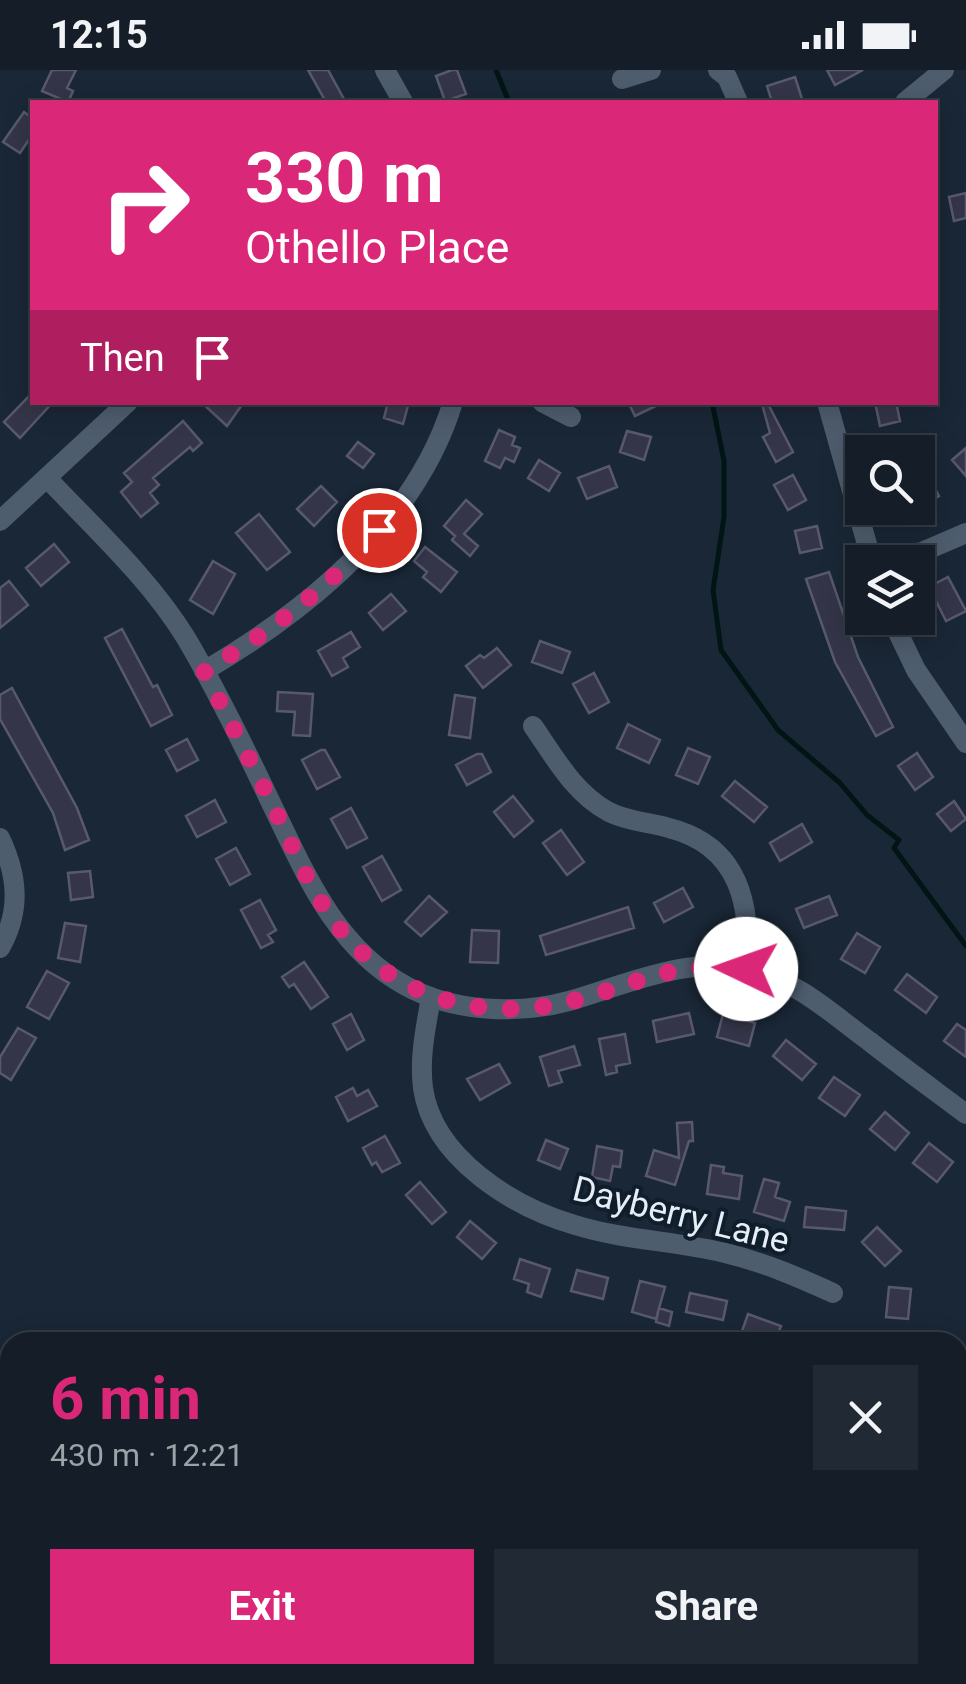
<!DOCTYPE html>
<html lang="en">
<head>
<meta charset="utf-8">
<style>
	:root { --surface:#141d28; --page:#212a34; --text:#f1f3f6; --muted:#9da2a8; --line:#333b45; --accent:#db2777 }
	body { margin:0; font-family:Roboto,sans-serif; background:var(--page); color:var(--text); height:100vh; display:flex; flex-direction:column; font-size:38px; white-space:nowrap }
	* { box-sizing:border-box; margin:0 }
	p { font-size:32px; color:var(--muted) }
	.icon { flex:none; width:55px; height:55px; fill:none; stroke:currentColor; stroke-width:2; stroke-linecap:round; stroke-linejoin:round }
	.map { position:relative; flex:1; overflow:hidden }
	.sheet { position:absolute; left:0px; top:1262px; width:968px; height:352px; display:flex; flex-direction:column; background:var(--surface); border-radius:30px 30px 0 0; box-shadow:0 5px 25px #0003,0 0 0 2px var(--line) }
	.sheet>* { flex:none }
	.banner { position:absolute; left:30px; top:30px; width:908px; height:305px; border-radius:0px; box-shadow:0 5px 25px #0003,0 0 0 2px var(--line); background:#db2777; color:#fff; overflow:hidden }
	.tools { position:absolute; left:845px; top:365px; display:grid; gap:20px }
	.tools a { display:grid; place-items:center; width:90px; height:90px; border-radius:0px; background:var(--surface); box-shadow:0 5px 25px #0003,0 0 0 2px var(--line); font-size:50px }
	.pin { position:absolute; display:grid; place-items:center; width:85px; height:85px; color:#fff; margin:-42px; border:5px solid #fff; border-radius:50%; box-shadow:0 2px 10px #0007 }
	.me { position:absolute; width:110px; margin:-55px; rotate:273deg; stroke-linejoin:round; filter:drop-shadow(0 0 8px #0008) }
	.turn { display:flex; align-items:center; gap:35px; height:210px; padding:0 50px; font-size:45px }
	.turn .icon { width:130px; height:130px; stroke-width:2.5 }
	.turn b { display:block; font-size:70px; line-height:85px }
	.then { display:flex; align-items:center; height:95px; padding:0 50px; background:#0003; gap:20px; font-size:38px }
	.round { display:grid; place-items:center; flex:none; width:105px; height:105px; border-radius:0px; background:var(--page) }
	.head { display:flex; align-items:center; justify-content:space-between; height:170px; padding:0 50px }
	h1 { font-size:60px; font-weight:700; line-height:75px; color:var(--accent) }
	.cta { display:flex; gap:20px; margin-top:auto; padding:20px 50px }
	.cta a { flex:1; height:115px; border-radius:0px; background:var(--accent); color:#fff; font-size:40px; font-weight:700; line-height:115px; text-align:center }
	.cta a+a { background:var(--page); color:var(--text) }
	.status { display:flex; justify-content:space-between; align-items:center; height:70px; padding:0 50px; background:var(--surface); direction:ltr }
	.status svg { height:28px; fill:currentColor }
	.map>svg:first-child { display:block }
	.green { fill:#382943 }
	.lines { fill:none; stroke-linecap:round; stroke-linejoin:round }
	.stream { stroke:#001514; stroke-width:5 }
	.building { fill:#343548; stroke:#58596e; stroke-width:2.5 }
	.minor { stroke:#4e5d6e; stroke-width:20 }
	.rail-casing { stroke:#d1d9e4; stroke-width:9 }
	.rail { stroke:#101d2b; stroke-width:5; stroke-dasharray:15; stroke-linecap:butt }
	.route { stroke:#db2777; stroke-width:18; stroke-dasharray:0 32.4 }
	.labels { text-anchor:middle; dominant-baseline:central; stroke-width:8; stroke-linejoin:round; paint-order:stroke }
	.street-label { font-size:35px; fill:#e5edf7; stroke:#101d2b }
</style>
</head>
<body>
<div class="status"><b>12:15</b><svg viewBox="0 0 49 12"><path d="M0 12V9h3v3zM5 12V6h3v6zM10 12V3h3v9zM15 12V0h3v12zM26 1h20v11H26zM47 4h2v5h-2z"/></svg></div>
<div class="map">
<svg width="966" height="1614" viewBox="0 0 966 1614">
	<rect width="100%" height="100%" fill="#1a2736"/>
	<!-- green -->
	<path class="green" d="M544,1605H586L630,1614H542Z"/>
	<g class="lines">
		<!-- stream -->
		<path class="stream" d="M496,0L509,32
			M712,332L724,391V447L713,520L721,580L778,660L840,713L867,745L899,770L894,778L966,876"/>
	</g>
	<!-- building -->
	<path class="building" d="M52,0H76L67,18L73,21L68,32L42,21Z
		M308,0H328L344,29L326,32Z
		M452,0H457L466,24L445,31L436,6Z
		M827,0H863L835,15Z
		M795,7L802,29L772,32L767,16Z
		M24,42L32,48V65L20,83L3,72Z
		M966,123V148L954,151L949,127Z
		M32,323V332H53L20,368L4,352Z
		M201,332H244L227,356Z
		M388,332H409L403,354L384,348Z
		M628,332H664L635,346Z
		M767,332L793,382L776,392L763,367L770,363L762,334Z
		M875,332H896L900,351L880,356Z
		M183,351L202,373L193,381L190,377L153,408L159,415L150,423L158,433L141,447L121,422L132,412L124,403Z
		M499,360L515,367L512,375L520,378L514,392L505,388L500,398L485,391Z
		M627,361L651,367L644,390L620,382Z
		M358,372L374,384L363,398L347,386Z
		M966,378V406L952,390Z
		M539,390L560,403L549,421L528,408Z
		M609,396L617,417L587,429L578,408Z
		M793,405L806,430L788,440L774,415Z
		M929,407L939,426L918,438V413Z
		M321,416L337,432L314,456L297,439Z
		M466,430L482,444L464,464L478,476L470,486L452,470L455,466L444,456Z
		M259,444L290,482L267,500L236,463Z
		M817,456L822,478L800,483L795,461Z
		M54,474L69,492L41,516L26,498Z
		M425,477L457,502L441,522L423,507L427,502L414,491Z
		M213,491L235,504L213,544L190,530Z
		M829,502L858,587L893,657L876,666L835,592L806,509Z
		M948,507L966,541L946,551L929,517Z
		M9,511L28,535L0,558V518Z
		M391,524L406,541L383,560L369,543Z
		M122,559L153,617L157,615L172,645L151,656L105,568Z
		M351,562L360,577L343,588L348,597L332,606L318,581Z
		M540,571L570,582L562,603L532,592Z
		M497,578L511,595L483,618L466,596L480,585L484,588Z
		M594,603L609,632L589,643L573,614Z
		M12,618L77,738L89,770L65,780L53,743L0,649V625Z
		M278,622L313,624L310,666L293,665L295,642L277,641Z
		M455,625L475,628L470,668L449,665Z
		M628,654L660,670L649,693L617,678Z
		M187,669L198,690L177,701L166,680Z
		M688,678L710,687L698,714L676,705Z
		M321,680H325L340,707L317,719L302,690Z
		M917,683L933,707L915,720L898,696Z
		M477,684H482L491,702L467,715L456,695Z
		M735,711L767,737L754,752L722,726Z
		M513,726L533,751L514,767L494,742Z
		M215,730L226,752L197,767L186,746Z
		M954,731L966,749L951,761L937,744Z
		M351,738L367,768L347,778L331,749Z
		M802,754L812,772L780,791L770,773Z
		M561,760L584,792L567,805L543,773Z
		M236,778L250,804L230,815L216,789Z
		M382,786L401,820L382,831L363,797Z
		M90,801L93,827L71,830L68,803Z
		M683,818L693,837L664,852L654,833Z
		M429,826L447,842L421,866L405,852Z
		M829,826L837,845L804,858L796,839Z
		M260,830L276,860L268,865L273,872L261,878L241,840Z
		M628,837L634,858L546,885L540,866Z
		M65,853L86,856L80,892L58,888Z
		M472,860L499,861L498,893L470,892Z
		M857,863L880,877L865,903L841,889Z
		M304,892L328,927L311,939L294,914L289,917L282,907Z
		M47,901L69,913L49,949L27,937Z
		M907,904L937,927L926,943L895,920Z
		M689,943L694,964L657,972L653,951Z
		M351,944L364,970L347,980L333,954Z
		M723,944L755,953L749,976L717,967Z
		M957,954L966,960V987L944,971Z
		M18,958L36,968L11,1010L0,1003V987Z
		M625,964L630,993L616,996L617,1002L606,1005L599,969Z
		M786,970L816,994L802,1010L773,986Z
		M574,976L580,995L558,1001L562,1012L549,1016L540,987Z
		M499,994L510,1013L480,1030L467,1009Z
		M834,1007L860,1025L845,1046L819,1028Z
		M353,1018L357,1026L368,1020L377,1036L348,1051L336,1027Z
		M885,1042L909,1063L895,1080L870,1059Z
		M692,1052L693,1071H689L675,1115L646,1106L654,1080L679,1088L677,1053Z
		M385,1066L400,1093L382,1102L376,1092L372,1095L363,1078Z
		M546,1070L568,1079L560,1099L538,1090Z
		M929,1073L953,1092L937,1112L913,1093Z
		M597,1076L622,1081L620,1097L613,1096L610,1111L592,1107Z
		M711,1095L724,1097L723,1103L742,1106L739,1129L707,1124Z
		M764,1109L779,1113L775,1127L790,1132L784,1151L754,1142Z
		M420,1112L446,1142L432,1154L406,1125Z
		M806,1137L846,1141L844,1160L804,1157Z
		M470,1151L496,1173L482,1189L457,1167Z
		M877,1157L901,1181L885,1196L862,1172Z
		M520,1189L550,1199L541,1227L527,1222L529,1214L514,1209Z
		M577,1200L608,1208L603,1229L571,1221Z
		M640,1211L665,1217L656,1249L632,1242Z
		M889,1217L911,1219L908,1249L886,1247Z
		M690,1223L727,1231L723,1250L686,1242Z
		M659,1238L672,1242L669,1256L656,1252Z
		M748,1244L781,1256L775,1272L741,1264Z"/>
	<g class="lines">
		<!-- minor -->
		<path class="minor" d="M385,0L403,32
			M718,0L727,7L738,32
			M622,9L651,0
			M905,32L944,0
			M542,332L571,347
			M827,332L872,492
			M47,408C95,459 149,508 186,568C218,622 246,680 273,737C306,805 336,878 406,916C453,942 518,945 569,931C629,914 689,884 753,901C799,912 832,944 869,971C901,996 934,1020 966,1044
			M0,451L128,332
			M875,492L922,482L966,463
			M891,548L916,600L966,673
			M204,601C308,540 416,453 453,332
			M533,656C555,688 574,723 609,742C629,752 649,752 669,758C740,776 752,836 746,899
			M0,768C18,806 21,841 0,878
			M431,927C426,957 419,987 423,1018C433,1088 513,1137 575,1155C623,1170 676,1171 725,1183C763,1192 798,1207 833,1223
			M0,1423L10,1428
			M679,1605L726,1614"/>
		<defs>
			<path id="rail" d="M0,1521L10,1522
				M524,1605L579,1614"/>
		</defs>
		<!-- rail casing -->
		<use href="#rail" class="rail-casing"/>
		<!-- rail -->
		<use href="#rail" class="rail"/>
	</g>
	<g class="lines">
		<!-- route -->
		<path class="route" d="M379,460C328,518 270,562 204,601C227,646 251,691 273,736C291,772 306,811 329,844C377,915 455,947 539,937C616,928 659,888 746,899"/>
	</g>
	<g class="labels">
		<!-- street labels -->
		<g class="street-label">
			<text transform="translate(681 1145) rotate(14)">Dayberry Lane</text>
		</g>
	</g>
</svg>
<div class="tools">
<a><svg class="icon" aria-label="search" viewBox="0 0 24 24"><circle cx="10" cy="10" r="6"/><path d="M15 15l6 6"/></svg></a>
<a><svg class="icon" aria-label="layers" viewBox="0 0 24 24"><path d="M12 4l9 5-9 5-9-5zM3 14l9 5 9-5"/></svg></a>
</div>
<div class="pin" style="left:379px;top:460px;background:#d93025"><svg class="icon" aria-label="arrive" viewBox="0 0 24 24"><path d="M6 21V4h12l-3 4 3 4H6"/></svg></div>
<svg class="me" style="left:746px;top:899px" viewBox="-20 -20 40 40"><circle r="19" fill="#fff"/><path d="M0-13L10 11 0 6-10 11z" fill="#db2777"/></svg>
<div class="banner">
<div class="turn"><svg class="icon" aria-label="right" viewBox="0 0 24 24"><path d="M7 20v-9h11M14 6l5 5-5 5"/></svg><div><b>330 m</b>Othello Place</div></div>
<div class="then">Then<svg class="icon" aria-label="arrive" viewBox="0 0 24 24"><path d="M6 21V4h12l-3 4 3 4H6"/></svg></div>
</div>
<section class="sheet">
<div class="head"><div><h1>6 min</h1><p>430 m · 12:21</p></div><a class="round"><svg class="icon" aria-label="close" viewBox="0 0 24 24"><path d="M6 6l12 12M18 6L6 18"/></svg></a></div>
<div class="cta"><a>Exit</a><a>Share</a></div>
</section>
</div>
</body>
</html>
